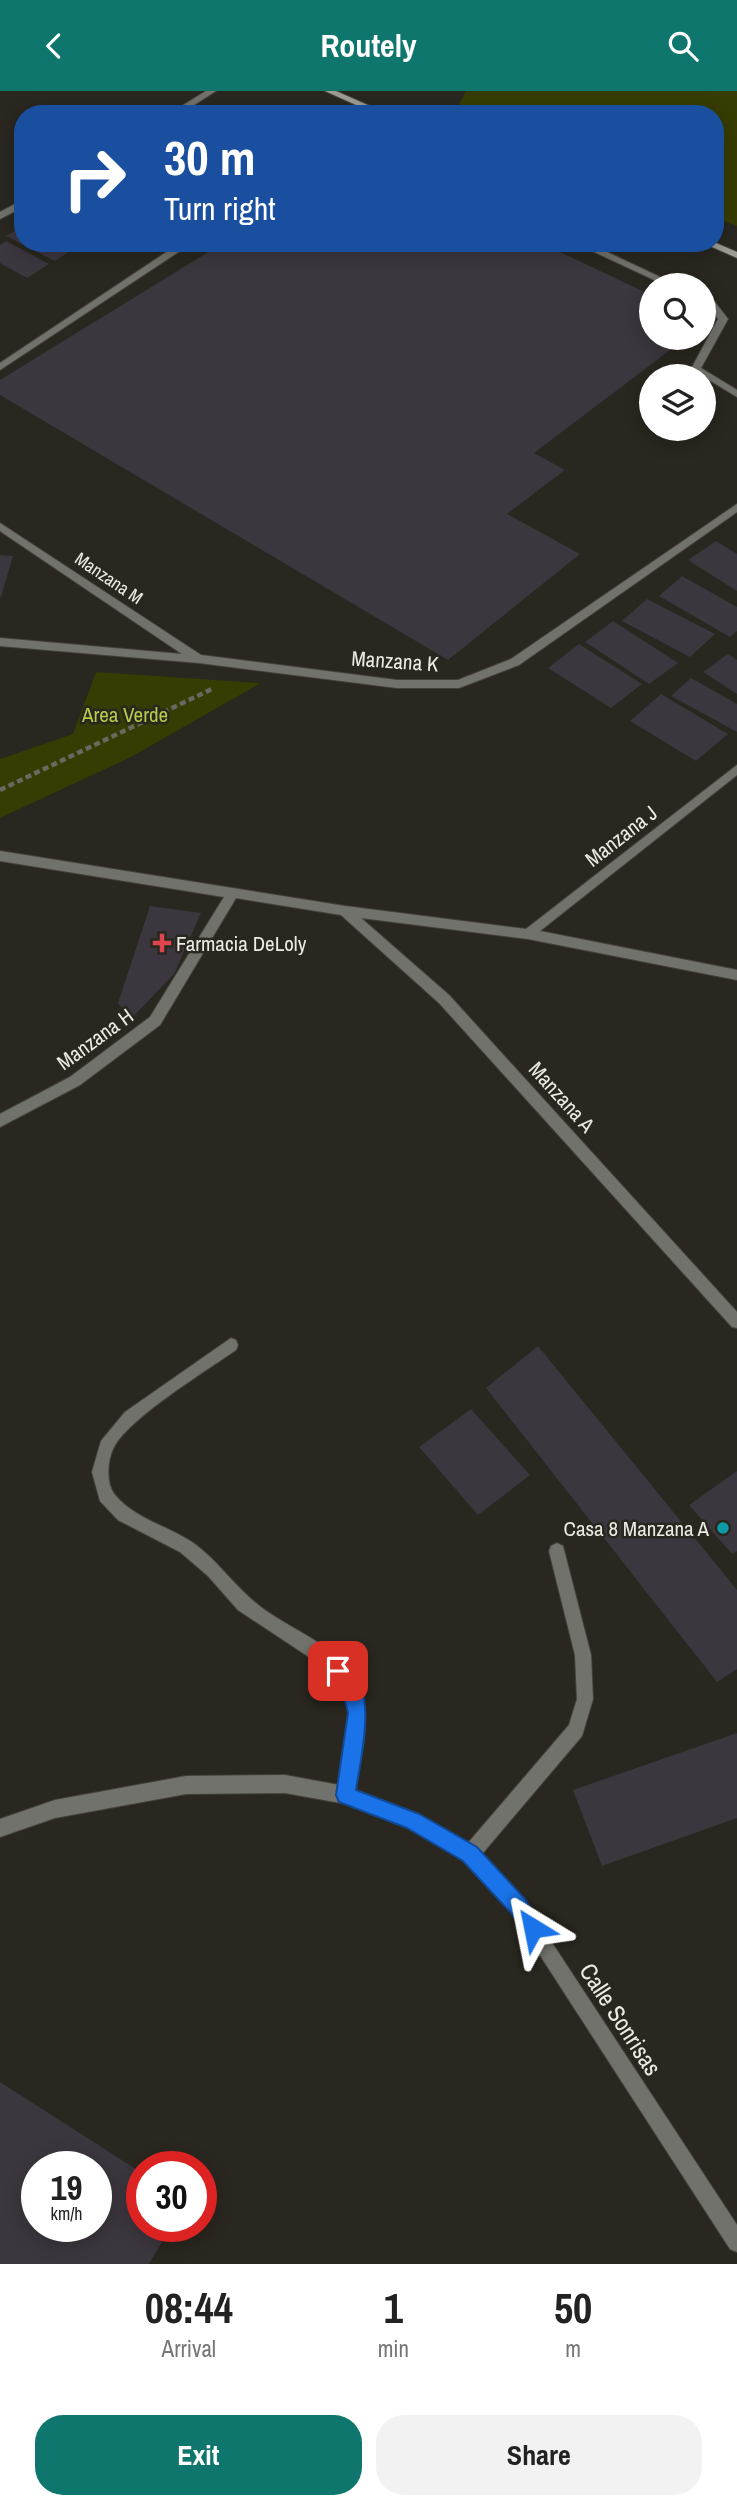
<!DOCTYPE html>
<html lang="en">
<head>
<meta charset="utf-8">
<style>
	:root { --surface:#fff; --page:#f2f2f2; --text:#222; --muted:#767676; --accent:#0f766e }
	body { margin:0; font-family:"Archivo Narrow",sans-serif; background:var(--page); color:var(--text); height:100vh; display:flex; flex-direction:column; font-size:26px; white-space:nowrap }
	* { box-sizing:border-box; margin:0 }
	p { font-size:23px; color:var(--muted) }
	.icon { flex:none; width:38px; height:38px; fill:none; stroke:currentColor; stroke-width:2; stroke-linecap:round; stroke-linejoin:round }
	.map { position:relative; height:2173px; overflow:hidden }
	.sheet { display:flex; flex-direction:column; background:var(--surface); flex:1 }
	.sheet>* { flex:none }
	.top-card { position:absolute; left:14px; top:14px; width:710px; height:147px; border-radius:28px; box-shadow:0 4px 18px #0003; background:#1a4fa0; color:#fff; overflow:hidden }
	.tools { position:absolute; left:639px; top:182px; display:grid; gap:14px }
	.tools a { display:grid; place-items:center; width:77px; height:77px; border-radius:50%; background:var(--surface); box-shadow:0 4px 18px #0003; font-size:35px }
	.speed { position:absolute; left:21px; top:2060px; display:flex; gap:14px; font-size:35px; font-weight:700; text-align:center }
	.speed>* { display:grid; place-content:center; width:91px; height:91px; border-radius:50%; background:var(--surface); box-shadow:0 4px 18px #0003; line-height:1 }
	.speed small { font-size:18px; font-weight:400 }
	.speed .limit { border:10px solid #d22; background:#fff; color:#111 }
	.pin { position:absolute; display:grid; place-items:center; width:60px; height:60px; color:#fff; margin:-30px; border-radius:14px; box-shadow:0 4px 10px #0006 }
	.me { position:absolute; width:77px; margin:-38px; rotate:325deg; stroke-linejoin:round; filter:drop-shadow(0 0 5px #0008) }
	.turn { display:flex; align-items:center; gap:24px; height:147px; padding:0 35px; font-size:32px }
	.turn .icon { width:91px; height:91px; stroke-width:2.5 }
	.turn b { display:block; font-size:49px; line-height:60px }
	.eta { display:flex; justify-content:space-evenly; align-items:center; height:119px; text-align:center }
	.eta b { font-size:42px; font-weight:800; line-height:49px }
	.button { display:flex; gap:14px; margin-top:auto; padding:14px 35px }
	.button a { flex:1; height:80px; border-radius:28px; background:var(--accent); color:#fff; font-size:28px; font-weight:800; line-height:80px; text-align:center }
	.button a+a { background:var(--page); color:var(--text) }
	header { display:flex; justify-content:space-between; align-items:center; height:91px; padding:0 35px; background:var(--accent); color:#fff; font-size:32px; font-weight:800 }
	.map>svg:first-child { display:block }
	.green { fill:#373c02 }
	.building { fill:#3c363e; fill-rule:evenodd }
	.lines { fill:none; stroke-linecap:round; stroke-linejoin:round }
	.service-casing { stroke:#44423b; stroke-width:2 }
	.minor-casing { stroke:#44423b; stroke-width:2 }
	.secondary-casing { stroke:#44423b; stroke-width:2 }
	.path { stroke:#6a6861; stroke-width:4.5; stroke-dasharray:6 3.5; stroke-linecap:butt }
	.service { fill:#72726d; fill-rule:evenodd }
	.minor { fill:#72726d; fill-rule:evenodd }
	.secondary { fill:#9d9c95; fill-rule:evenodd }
	.route { fill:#1a73e8; stroke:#114b97; stroke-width:2 }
	.health-dot { fill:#e0444e; stroke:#29271f; stroke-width:2.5 }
	.culture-dot { fill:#0f9aa8; stroke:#29271f; stroke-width:2.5 }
	.labels { text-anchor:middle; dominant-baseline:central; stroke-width:5; stroke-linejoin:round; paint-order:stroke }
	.far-street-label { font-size:18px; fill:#ebeae4; stroke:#29271f }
	.street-label { font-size:21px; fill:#ebeae4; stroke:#29271f }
	.park-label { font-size:21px; fill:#bbc949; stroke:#29271f }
	.poi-label { font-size:21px; fill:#ebeae4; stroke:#29271f; text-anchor:start }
	.near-street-label { font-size:24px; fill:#ebeae4; stroke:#29271f }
</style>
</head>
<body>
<header><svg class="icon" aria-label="back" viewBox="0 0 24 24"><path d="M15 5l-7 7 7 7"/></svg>Routely<svg class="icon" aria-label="search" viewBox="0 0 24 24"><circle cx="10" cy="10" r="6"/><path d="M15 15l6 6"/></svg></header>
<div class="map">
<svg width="737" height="2173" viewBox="0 0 737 2173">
	<rect width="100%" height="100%" fill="#29271f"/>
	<!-- green -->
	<path class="green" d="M466,0H737V135L716,127V23H464L456,19Z
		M96,581L261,592L131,666L0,727V668L73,643Z"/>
	<!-- building -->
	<path class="building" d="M23,135V152H69L76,156L55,170L6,145Z
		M6,150L49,173L27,187L0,172V154Z
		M223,152H541L651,204V247H686L534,362L565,379L507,423L580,463L448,569L0,304V289Z
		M716,450L737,463V500L688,469Z
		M0,464L13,465L1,506L0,505Z
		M682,485L737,516V540L730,546L659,505Z
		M647,508L715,543L690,566L622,530Z
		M613,530L678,572L649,593L585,551Z
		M579,553L642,593L611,617L548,577Z
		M728,563L737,569V603L703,581Z
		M691,587L737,613V641L671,605Z
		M661,603L728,643L696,670L630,630Z
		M150,815L201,822L174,883L131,928L118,912Z
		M538,1255L737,1499V1578L717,1591L486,1297Z
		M471,1318L530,1384L478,1424L419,1356Z
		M737,1380V1460L732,1463L689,1414Z
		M737,1642V1727L602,1775L573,1699Z
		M0,1991L142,2082V2135H171L149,2173H0ZM37,2076H96V2135H37Z"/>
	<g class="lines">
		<defs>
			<path id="service" d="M180,152H192L0,279V272Z
				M575,152H588L677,194H665Z
				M704,206L715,211L728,228L701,277L737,299V306L691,278L718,228L709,215L704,212Z"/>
			<path id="minor" d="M206,0H216L180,23H169Z
				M23,109V116L0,128V121Z
				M737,413V421L519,574L459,597H397L199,572L0,555V547L182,563L0,440V432L201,564L397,589H458L511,568Z
				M737,674V684L540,840L737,879V889L528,848L361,827L449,904L737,1221V1237L732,1236L439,912L341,824L236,807L160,934L80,994L0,1036V1023L70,986L150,926L224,806L0,770V760L345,815L526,838Z
				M231,1247L236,1249L238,1254L236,1259C206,1280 127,1328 113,1358C107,1371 106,1393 115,1404C135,1428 166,1434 192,1451C214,1466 229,1488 249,1506C280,1536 329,1548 355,1585C374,1611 360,1668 355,1699L418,1724L468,1752L569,1634L577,1608L575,1564L549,1460L551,1455L557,1452L563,1455L591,1564L593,1608L582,1645L482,1763L524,1809L737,2134V2161L730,2158L512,1821L464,1769L407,1736L346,1713L285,1702L186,1703L55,1727L0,1746V1728L55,1709L186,1685L285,1684L339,1694L350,1622L343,1595L321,1574L238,1519L208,1485L180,1461L118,1429L100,1410L92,1381L101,1350L125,1321Z"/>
			<path id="secondary" d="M325,0H336L388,23H376Z
				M703,152H716L737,161V167Z"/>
		</defs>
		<!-- service casing -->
		<use href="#service" class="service-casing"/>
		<!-- minor casing -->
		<use href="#minor" class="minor-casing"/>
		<!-- secondary casing -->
		<use href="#secondary" class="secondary-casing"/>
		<!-- path -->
		<path class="path" d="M0,699L214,597"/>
		<!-- service -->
		<use href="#service" class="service"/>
		<!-- minor -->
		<use href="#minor" class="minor"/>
		<!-- secondary -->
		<use href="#secondary" class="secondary"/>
	</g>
	<!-- route -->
	<path class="route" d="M338,1571C382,1589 361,1663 356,1699L419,1723L477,1756L525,1808L543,1837L540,1844L533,1847L526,1844L511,1822L463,1770L407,1737L339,1711L336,1704L348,1622L342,1597L329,1580L332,1573Z"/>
	<!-- markers -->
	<path class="health-dot" d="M158.5 841.5h7v7h7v7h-7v7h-7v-7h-7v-7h7z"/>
	<circle class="culture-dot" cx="723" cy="1437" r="7"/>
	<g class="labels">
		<!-- far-street labels -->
		<g class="far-street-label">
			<text transform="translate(109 487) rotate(34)">Manzana M</text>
		</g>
		<!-- street labels -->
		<g class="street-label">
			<text transform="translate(395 570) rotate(4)">Manzana K</text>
			<text transform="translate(621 745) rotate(-38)">Manzana J</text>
			<text transform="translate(95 948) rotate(-36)">Manzana H</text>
			<text transform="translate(562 1006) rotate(48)">Manzana A</text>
		</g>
		<!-- park labels -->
		<g class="park-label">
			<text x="125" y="623">Area Verde</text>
		</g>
		<!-- poi labels -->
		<g class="poi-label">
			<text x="176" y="852">Farmacia DeLoly</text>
			<text x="709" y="1437" text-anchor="end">Casa 8 Manzana A</text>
		</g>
		<!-- near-street labels -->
		<g class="near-street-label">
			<text transform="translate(621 1928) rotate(57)">Calle Sonrisas</text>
		</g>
	</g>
</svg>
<div class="tools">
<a><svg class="icon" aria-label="search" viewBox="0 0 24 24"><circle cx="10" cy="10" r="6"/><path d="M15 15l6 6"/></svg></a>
<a><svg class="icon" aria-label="layers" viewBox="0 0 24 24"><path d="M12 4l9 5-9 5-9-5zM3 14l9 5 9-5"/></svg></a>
</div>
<div class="speed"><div>19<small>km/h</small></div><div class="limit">30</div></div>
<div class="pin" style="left:338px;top:1580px;background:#d93025"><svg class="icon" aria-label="arrive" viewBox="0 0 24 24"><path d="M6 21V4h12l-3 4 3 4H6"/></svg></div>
<svg class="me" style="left:533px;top:1837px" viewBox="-20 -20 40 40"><path d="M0-17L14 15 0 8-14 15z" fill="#1a73e8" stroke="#fff" stroke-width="4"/></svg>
<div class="top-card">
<div class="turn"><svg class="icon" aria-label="right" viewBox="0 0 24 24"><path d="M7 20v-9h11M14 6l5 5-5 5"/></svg><div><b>30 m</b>Turn right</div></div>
</div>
</div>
<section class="sheet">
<div class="eta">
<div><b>08:44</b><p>Arrival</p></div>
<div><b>1</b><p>min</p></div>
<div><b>50</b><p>m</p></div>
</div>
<div class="button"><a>Exit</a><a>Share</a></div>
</section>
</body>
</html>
